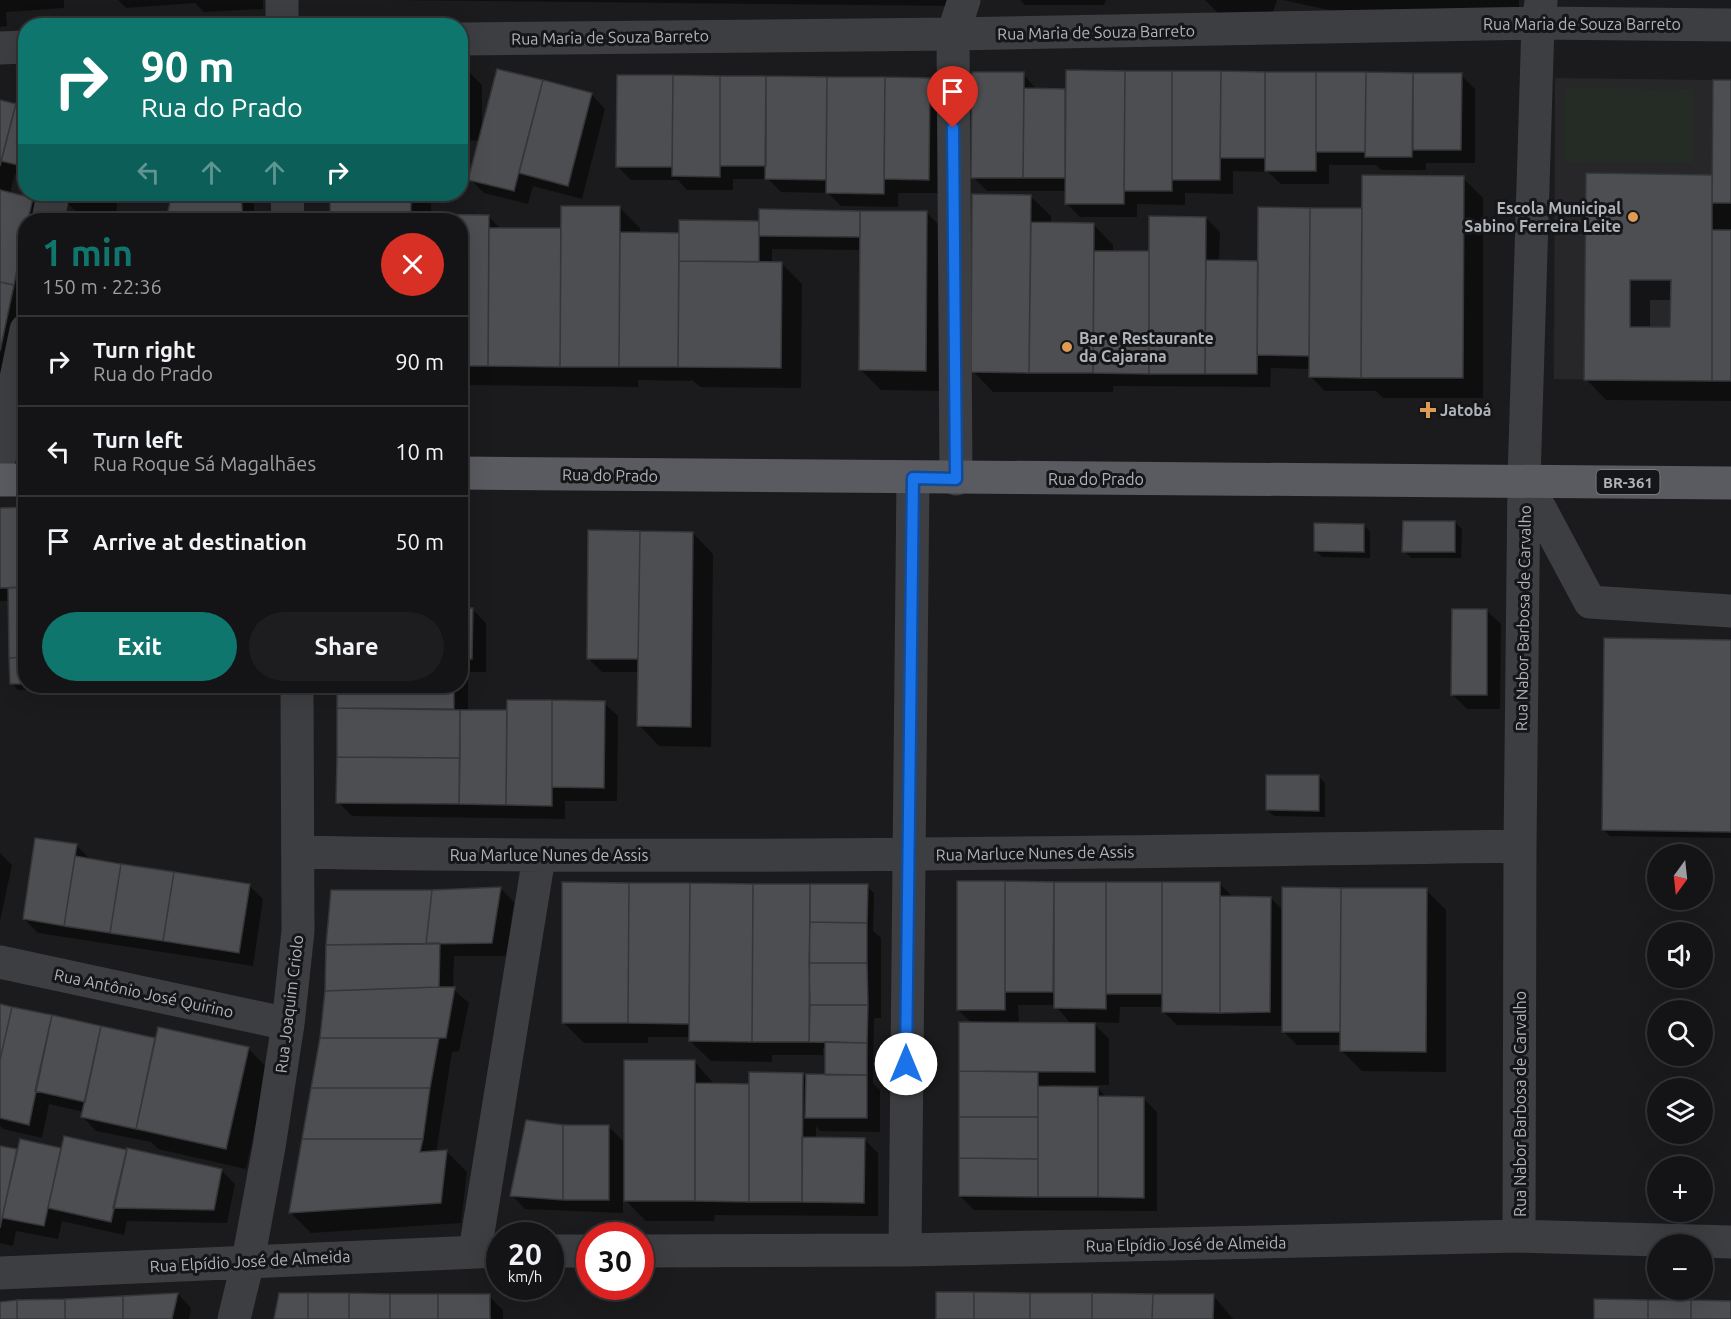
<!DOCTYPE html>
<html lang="en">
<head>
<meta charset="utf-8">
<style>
	:root { --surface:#141416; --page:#1d1d1f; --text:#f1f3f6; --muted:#9d9ea1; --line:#333335; --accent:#0f766e }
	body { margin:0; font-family:Ubuntu,sans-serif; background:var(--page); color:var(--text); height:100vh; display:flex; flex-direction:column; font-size:22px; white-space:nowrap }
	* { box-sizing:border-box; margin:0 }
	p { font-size:20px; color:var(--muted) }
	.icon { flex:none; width:33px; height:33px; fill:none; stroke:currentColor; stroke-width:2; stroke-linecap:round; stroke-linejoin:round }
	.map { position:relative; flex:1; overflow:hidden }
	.side { position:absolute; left:18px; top:213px; width:450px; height:480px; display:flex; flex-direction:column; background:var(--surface); border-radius:24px; box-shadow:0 6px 24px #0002,0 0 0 2px var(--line) }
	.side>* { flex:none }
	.top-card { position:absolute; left:18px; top:18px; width:450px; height:183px; border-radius:24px; box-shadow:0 6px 24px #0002,0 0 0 2px var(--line); background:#0f766e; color:#fff; overflow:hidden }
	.needle { width:39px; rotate:195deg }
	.fabs { position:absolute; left:1647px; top:844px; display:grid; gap:12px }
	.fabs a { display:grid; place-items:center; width:66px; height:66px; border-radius:50%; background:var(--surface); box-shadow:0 6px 24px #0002,0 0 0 2px var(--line); font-size:30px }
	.speed { position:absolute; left:486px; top:1222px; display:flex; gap:12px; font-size:30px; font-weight:700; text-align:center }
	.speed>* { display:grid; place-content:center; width:78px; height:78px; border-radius:50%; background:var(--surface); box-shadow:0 6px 24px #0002,0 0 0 2px var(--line); line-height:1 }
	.speed small { font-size:15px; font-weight:400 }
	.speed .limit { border:9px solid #d22; background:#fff; color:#111 }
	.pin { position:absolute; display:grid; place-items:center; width:51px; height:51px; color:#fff; margin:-62px -26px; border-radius:50% 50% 50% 0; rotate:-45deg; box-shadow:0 0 6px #0007 }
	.pin .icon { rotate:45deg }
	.me { position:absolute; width:66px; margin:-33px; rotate:0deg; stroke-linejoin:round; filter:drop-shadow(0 0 4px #0008) }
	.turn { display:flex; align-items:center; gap:21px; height:126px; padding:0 24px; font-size:27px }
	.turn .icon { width:78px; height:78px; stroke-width:2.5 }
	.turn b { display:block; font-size:42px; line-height:51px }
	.lanes { display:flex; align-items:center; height:57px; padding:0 24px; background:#0003; justify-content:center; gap:30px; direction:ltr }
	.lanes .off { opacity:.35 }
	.round { display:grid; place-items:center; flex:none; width:63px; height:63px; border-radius:32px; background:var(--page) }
	.headline { display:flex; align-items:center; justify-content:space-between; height:102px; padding:0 24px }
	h1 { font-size:36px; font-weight:700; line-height:45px; color:var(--accent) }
	.action { display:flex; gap:12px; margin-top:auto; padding:12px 24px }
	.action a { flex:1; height:69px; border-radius:36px; background:var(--accent); color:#fff; font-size:24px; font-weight:700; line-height:69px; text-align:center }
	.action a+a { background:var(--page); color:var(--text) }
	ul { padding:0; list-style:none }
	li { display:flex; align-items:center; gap:18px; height:90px; padding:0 24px; border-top:2px solid var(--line) }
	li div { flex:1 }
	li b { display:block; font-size:22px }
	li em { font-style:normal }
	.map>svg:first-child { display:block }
	.built { fill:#27272a }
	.green { fill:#252c25 }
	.shadow { fill:#0007; fill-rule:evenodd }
	.building { fill:#4d4e52; stroke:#353638; stroke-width:1.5; fill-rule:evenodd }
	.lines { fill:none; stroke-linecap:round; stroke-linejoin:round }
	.minor { stroke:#3c3e41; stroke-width:33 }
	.major { stroke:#595b60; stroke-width:33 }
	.route-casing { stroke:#114b97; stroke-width:15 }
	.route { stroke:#1a73e8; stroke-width:10 }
	.poi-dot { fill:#de9b52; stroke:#161618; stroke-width:2 }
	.labels { text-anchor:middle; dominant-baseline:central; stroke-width:6; stroke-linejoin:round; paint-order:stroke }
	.shield { fill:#161618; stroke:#81858a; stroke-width:1.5 }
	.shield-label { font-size:15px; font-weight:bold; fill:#afb4bb }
	.street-label { font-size:16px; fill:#afb4bb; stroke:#161618 }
	.poi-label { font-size:16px; font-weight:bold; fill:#afb4bb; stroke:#161618; text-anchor:start }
</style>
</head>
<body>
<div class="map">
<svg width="1731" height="1319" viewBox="0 0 1731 1319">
	<rect width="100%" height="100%" fill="#1b1b1d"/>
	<!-- built -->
	<path class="built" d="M1555,78L1713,80L1712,381L1554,379Z"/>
	<!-- green -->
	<path class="green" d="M1565,88L1693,89V163L1565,162Z"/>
	<!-- shadow -->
	<path class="shadow" d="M0,0H64V8L6,12L7,26L0,27Z
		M118,0H263V9L204,12L195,3L126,8Z
		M387,0H966L964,6Z
		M1020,0H1106L1104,5H1025Z
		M1205,0H1277L1272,14L1218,13Z
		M1283,0H1519V14L1351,15Z
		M498,70L592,95L605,109L582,199L533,186L528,204L484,193L470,179L480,141L460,140V71H468L482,85V127Z
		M1067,72L1461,75L1475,89V163H1426V170H1381L1376,165H1329V184H1281L1268,172L1233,171V194L1185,193V205L1137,204V217H1080L1066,203V191H987L973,177L1023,74L1037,90H1067Z
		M618,77L929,79L943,93L942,193H898V207L841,206L828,193L781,192L768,179H733V190H687L678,180H631L617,166Z
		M1731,81V401L1606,400L1586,379L1587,175L1711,176L1714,178ZM1650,300H1672V328H1650Z
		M26,99V177L15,174L10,194L32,200L46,214L45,220H26V309L2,416H0V102L17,106Z
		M1463,178L1483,198V398H1383L1376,391H1325L1311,377V369L1271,368L1270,387L1113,386V392H993L973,371L1030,196L1051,216V224H1093L1113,245V252L1151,253L1206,218L1220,232L1219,262H1259V209L1361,210Z
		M67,194H118L116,214L80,215L66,202Z
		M209,194H243L254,204V220H168L172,200Z
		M332,194H431V216H488L501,229H563L619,207L640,228V234L680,235L760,222L926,212L947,233L946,391L881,390L861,370L862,250L772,249V263H781L802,284L801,388L700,387L691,379V381L638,380V387L460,385V220H331Z
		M26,509V686H63L64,689L18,690L12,683L10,601H0V510Z
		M1455,522L1462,529L1461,558H1411L1404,551Z
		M1364,525L1370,532V558L1322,557L1315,550Z
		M589,532L693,533L713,554L711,747L659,746L639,725L640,672H602L588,658Z
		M460,609H472L486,623V672H468V711H508L604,703L618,716L617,801H565V819L352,816L338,802L339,686H460Z
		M1487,611L1501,624L1500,709H1467L1453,695Z
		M1731,641V838L1610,836L1603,829Z
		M1319,777L1325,783V817L1274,816L1267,810Z
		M76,845L91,860L249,885L263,899L253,966L38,933L24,919Z
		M0,853L12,865L0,921Z
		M959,882L1220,884L1234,898H1271L1283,911V889L1426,890L1446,910V1072L1362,1071L1342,1051V1045H1297L1283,1031V1026L1177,1025L1163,1011V1007H1120L1119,1023L1092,1022L1109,1039V1085H1052V1088H1098L1107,1098H1143L1157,1112V1211L974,1210L960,1196L961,1023H972L958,1010ZM1018,1005H1055L1072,1025L1019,1024Z
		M564,884L867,886L874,893L873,931L881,938V1018H874L873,1083L880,1090V1132L820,1131L816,1126V1139H864L878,1153V1216L715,1215L714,1221H646L623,1198V1213L525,1209L512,1195L563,1127H609L625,1143L695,1062L715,1085H751L802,1074L807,1079L827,1076V1048H823V1055H772V1062L711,1061L690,1041V1037H648V1043H584L563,1022Z
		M500,888L514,902L506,956H454L453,989L469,1003L459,1051L452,1052L436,1153L447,1152L467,1172L461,1223L311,1233L291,1213L321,1038L332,892Z
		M0,1006L156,1040L248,1048L268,1069L246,1169L158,1149L151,1142L96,1131L83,1117L84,1112L49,1104L42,1138L3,1129L0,1126Z
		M21,1140L62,1149L221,1170L235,1184L227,1223L127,1221L124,1235L62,1221L58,1239L16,1231L13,1246L0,1243V1147L18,1151Z
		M178,1294L191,1308L189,1319H0V1304Z
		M1213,1295L1233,1319H937Z
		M489,1296L503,1310V1319H276Z"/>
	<!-- building -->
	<path class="building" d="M460,69H469V127H460Z
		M497,69L543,80L514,191L468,180Z
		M1066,70L1125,71L1124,204H1065Z
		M1125,71H1172V191H1124Z
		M1172,71H1221L1220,180H1172Z
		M1221,71L1265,72V158H1220Z
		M972,72H1024L1023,178H971Z
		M1265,72H1316V171H1265Z
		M1316,72H1366L1365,152H1316Z
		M1366,72L1413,73L1412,157H1365Z
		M1413,73H1462L1461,150H1413Z
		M617,75H673L672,167H616Z
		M673,75L720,76V177L672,176Z
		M720,76H766V166H720Z
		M766,76L827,77L826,180L765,179Z
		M827,77H885L884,194L826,193Z
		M885,77L930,78L929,180L884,179Z
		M543,80L592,93L568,186L519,173Z
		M1713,80H1731V203H1712Z
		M1024,88L1065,89V178H1023Z
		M18,96L26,97V167L1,161Z
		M0,100L16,104L0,166Z
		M1586,173L1712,175V381L1584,380ZM1630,280H1671L1670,327H1630Z
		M1362,175L1464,176L1463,378H1361Z
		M0,190L33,198L28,220H26L14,285L0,282Z
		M66,194H103V200L64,202Z
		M205,194H241L243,220H166L171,198Z
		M330,194H411V220H330Z
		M972,194L1031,195L1029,373L971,372Z
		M561,206H620L619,367H560Z
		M1258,207L1310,208L1309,356L1257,355Z
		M1310,208H1362L1361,378L1309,377Z
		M759,209L860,211V237L759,236Z
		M860,211H927L926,371L859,370Z
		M411,214L489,215L488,366H460V220H411Z
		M1149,216L1206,217L1205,374H1149Z
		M679,220L759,221V262L679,261Z
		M1031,222L1094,223L1093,373H1029Z
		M489,228H561L560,367L488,366Z
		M1712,230H1731V381H1712Z
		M620,232L679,233L678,367H619Z
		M1094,251H1149V374L1093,373Z
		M1206,260L1258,261L1257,374H1205Z
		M679,261L782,262L781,368L678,367Z
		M0,282L14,285L0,351Z
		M26,507V587L0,588V508Z
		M1403,521H1455V552H1402Z
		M1314,523L1364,524V552L1314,551Z
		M588,530L640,531L638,659H587Z
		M640,531L693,532L691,727L637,726Z
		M26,587V657L9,658L8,588Z
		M460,608H473L472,659H460Z
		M1452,609H1487V695H1451Z
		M1604,638L1731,640V832L1602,830Z
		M26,657V684H10L9,658Z
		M337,686H454V709L337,708Z
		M507,700H552V806L506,805Z
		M552,700L605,701L604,788L552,787Z
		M337,708L460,710V758L337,757Z
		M460,710H507L506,805L459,804Z
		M337,757L460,758L459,804L336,803Z
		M1266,775H1319V811L1266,810Z
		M35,838L77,844L64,926L23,919Z
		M75,856L121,864L110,933L64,926Z
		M121,864L174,872L163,941L110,933Z
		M174,872L250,884L239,953L163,941Z
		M957,881H1005V1010H957Z
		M1005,881L1054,882L1053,992H1005Z
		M562,882L629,883L628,1023H562Z
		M1054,882H1106V1009L1054,1008Z
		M1106,882H1162V994H1106Z
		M1162,882H1220V1013L1162,1012Z
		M629,883H690L689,1024L628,1023Z
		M690,883L753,884L752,1042L689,1041Z
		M753,884H810L809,1042H752Z
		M810,884H868L867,923L810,922Z
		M501,887L492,943L426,944L432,890Z
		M1282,887L1341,888L1340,1032H1282Z
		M1341,888H1427L1426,1052L1340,1051Z
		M331,890H432L426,944L326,945Z
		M1220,896L1271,897L1270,1012L1220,1013Z
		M810,922L867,923V963H809Z
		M440,943L439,987L325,991L326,945Z
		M809,963H867L868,1005H810Z
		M439,987H455L446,1038H320L325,991Z
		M0,1004L12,1007L0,1060Z
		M810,1005H868L867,1043L809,1042Z
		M12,1007L52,1015L29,1125L0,1118V1060Z
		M52,1015L101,1026L85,1102L35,1091Z
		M959,1022L1095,1023V1072L959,1071Z
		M101,1026L155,1038L136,1129L81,1117Z
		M158,1027L249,1047L226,1149L136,1129Z
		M320,1038H439L430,1088H311Z
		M825,1042L867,1043V1075H825Z
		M624,1060H695V1201H624Z
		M959,1071L1038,1072V1117H959Z
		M749,1072L803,1073L802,1202H749Z
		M806,1074L867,1075V1118H805Z
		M695,1083L749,1084V1202L695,1201Z
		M1038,1086L1098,1087V1197H1038Z
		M311,1088H430L423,1139H302Z
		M1098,1096L1144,1097V1198L1098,1197Z
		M959,1117H1038V1159L959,1158Z
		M526,1120L563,1125V1200L510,1196Z
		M563,1125H609V1200H563Z
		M64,1136L127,1150L111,1222L48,1208Z
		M802,1137L865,1138L864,1203L802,1202Z
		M20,1139L61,1148L44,1226L2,1218Z
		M302,1139H423L420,1152L447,1150L441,1203L289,1213Z
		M0,1146L17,1149L0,1228Z
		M127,1148L222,1169L214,1210L113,1208Z
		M959,1158L1038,1159V1197L959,1196Z
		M936,1292H974V1319H936Z
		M974,1292L1030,1293V1319H974Z
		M178,1293L172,1319H123V1296Z
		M279,1293H308V1319H274Z
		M308,1293H349V1319H308Z
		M349,1293L390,1294V1319H349Z
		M1030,1293H1092V1319H1030Z
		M1092,1293L1153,1294L1152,1319H1092Z
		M390,1294H438V1319H390Z
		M438,1294H490V1319H438Z
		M1153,1294H1214L1213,1319H1152Z
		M123,1296V1319H65V1299Z
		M65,1299V1319H17V1300Z
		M1594,1299L1648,1300V1319H1594Z
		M17,1300V1319H0V1302Z
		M1648,1300H1691V1319H1648Z
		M1691,1300L1731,1301V1319H1691Z"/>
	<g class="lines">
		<!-- minor -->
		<path class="minor" d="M282,26V0
			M460,39L953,34L1538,23L1731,25
			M0,48L26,47
			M287,194L288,220
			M48,220L53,194
			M0,456L26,330
			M956,479L953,34L964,0
			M1527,484L1590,602L1731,611
			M298,852C705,860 1112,852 1520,846
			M0,962L288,1024
			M1519,1236L1520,846L1524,480L1538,23L1541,2
			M905,1250L913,478
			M475,1251L539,857
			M550,1251H590
			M640,1251L905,1250L1519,1236L1731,1242
			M0,1273L500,1251
			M234,1319L248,1261L269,1147L288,1024L298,931L297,686"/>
		<!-- major -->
		<path class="major" d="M460,473L1731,483
			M0,480H26"/>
	</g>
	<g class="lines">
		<defs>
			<path id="route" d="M906,1064L913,478L956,479L953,128"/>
		</defs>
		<!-- route casing -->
		<use href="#route" class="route-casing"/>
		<!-- route -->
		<use href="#route" class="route"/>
	</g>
	<!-- markers -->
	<g class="poi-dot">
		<circle cx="1633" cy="217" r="6"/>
		<circle cx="1067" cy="347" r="6"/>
		<path d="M1425 401h6v6h6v6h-6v6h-6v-6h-6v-6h6z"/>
	</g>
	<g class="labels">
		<!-- shield labels -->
		<rect class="shield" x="1596.5" y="470" width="63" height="24" rx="4.5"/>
		<g class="shield-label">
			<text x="1628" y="482">BR-361</text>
		</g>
		<!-- street labels -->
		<g class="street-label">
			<text x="1582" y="24">Rua Maria de Souza Barreto</text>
			<text transform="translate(1096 32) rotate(-1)">Rua Maria de Souza Barreto</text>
			<text transform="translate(610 37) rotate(-1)">Rua Maria de Souza Barreto</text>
			<text transform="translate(610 475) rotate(1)">Rua do Prado</text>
			<text x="1096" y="479">Rua do Prado</text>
			<text transform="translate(1523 618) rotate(-89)">Rua Nabor Barbosa de Carvalho</text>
			<text transform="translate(1035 853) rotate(-1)">Rua Marluce Nunes de Assis</text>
			<text x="549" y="855">Rua Marluce Nunes de Assis</text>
			<text transform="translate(144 993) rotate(12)">Rua Antônio José Quirino</text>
			<text transform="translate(289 1004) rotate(-83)">Rua Joaquim Criolo</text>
			<text transform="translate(1520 1104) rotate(-90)">Rua Nabor Barbosa de Carvalho</text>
			<text transform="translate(1186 1244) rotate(-1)">Rua Elpídio José de Almeida</text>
			<text transform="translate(250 1261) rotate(-3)">Rua Elpídio José de Almeida</text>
		</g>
		<!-- poi labels -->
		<g class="poi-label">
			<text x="1621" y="208" text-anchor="end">Escola Municipal<tspan x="1621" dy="18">Sabino Ferreira Leite</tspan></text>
			<text x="1079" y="338">Bar e Restaurante<tspan x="1079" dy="18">da Cajarana</tspan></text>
			<text x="1440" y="410">Jatobá</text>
		</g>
	</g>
</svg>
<div class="fabs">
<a><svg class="needle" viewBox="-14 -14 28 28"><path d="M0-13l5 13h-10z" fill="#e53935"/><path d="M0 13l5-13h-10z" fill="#9d9ea1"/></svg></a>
<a><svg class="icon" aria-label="sound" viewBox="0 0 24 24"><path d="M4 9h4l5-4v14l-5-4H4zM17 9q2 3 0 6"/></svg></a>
<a><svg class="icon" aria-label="search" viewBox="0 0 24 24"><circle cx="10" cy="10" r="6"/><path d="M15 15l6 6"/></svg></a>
<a><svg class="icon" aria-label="layers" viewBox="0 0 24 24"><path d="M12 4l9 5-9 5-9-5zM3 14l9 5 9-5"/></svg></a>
<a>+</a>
<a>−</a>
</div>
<div class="speed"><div>20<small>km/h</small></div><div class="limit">30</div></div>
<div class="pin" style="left:953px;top:128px;background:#d93025"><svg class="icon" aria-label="arrive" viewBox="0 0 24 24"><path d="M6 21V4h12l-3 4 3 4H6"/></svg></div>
<svg class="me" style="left:906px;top:1064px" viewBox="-20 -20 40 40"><circle r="19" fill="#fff"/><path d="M0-13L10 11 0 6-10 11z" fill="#1a73e8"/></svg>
<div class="top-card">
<div class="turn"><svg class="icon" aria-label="right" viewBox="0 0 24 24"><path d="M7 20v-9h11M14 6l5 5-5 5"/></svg><div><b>90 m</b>Rua do Prado</div></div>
<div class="lanes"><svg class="icon off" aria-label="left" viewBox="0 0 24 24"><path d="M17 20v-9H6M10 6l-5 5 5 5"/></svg><svg class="icon off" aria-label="ahead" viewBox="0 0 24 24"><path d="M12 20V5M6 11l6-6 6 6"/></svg><svg class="icon off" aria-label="ahead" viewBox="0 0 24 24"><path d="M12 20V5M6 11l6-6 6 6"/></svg><svg class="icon" aria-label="right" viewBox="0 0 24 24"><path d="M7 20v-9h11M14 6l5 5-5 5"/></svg></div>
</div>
<section class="side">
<div class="headline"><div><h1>1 min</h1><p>150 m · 22:36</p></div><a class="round" style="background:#d93025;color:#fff"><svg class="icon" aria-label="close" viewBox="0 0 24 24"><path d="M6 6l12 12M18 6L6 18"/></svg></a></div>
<ul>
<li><svg class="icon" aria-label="right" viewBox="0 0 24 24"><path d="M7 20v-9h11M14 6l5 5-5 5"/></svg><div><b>Turn right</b><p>Rua do Prado</p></div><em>90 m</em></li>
<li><svg class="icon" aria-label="left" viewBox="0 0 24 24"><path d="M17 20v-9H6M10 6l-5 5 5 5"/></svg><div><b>Turn left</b><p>Rua Roque Sá Magalhães</p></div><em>10 m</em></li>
<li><svg class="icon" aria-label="arrive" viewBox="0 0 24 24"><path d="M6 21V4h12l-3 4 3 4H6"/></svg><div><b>Arrive at destination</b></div><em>50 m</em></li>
</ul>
<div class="action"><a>Exit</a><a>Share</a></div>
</section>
</div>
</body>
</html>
